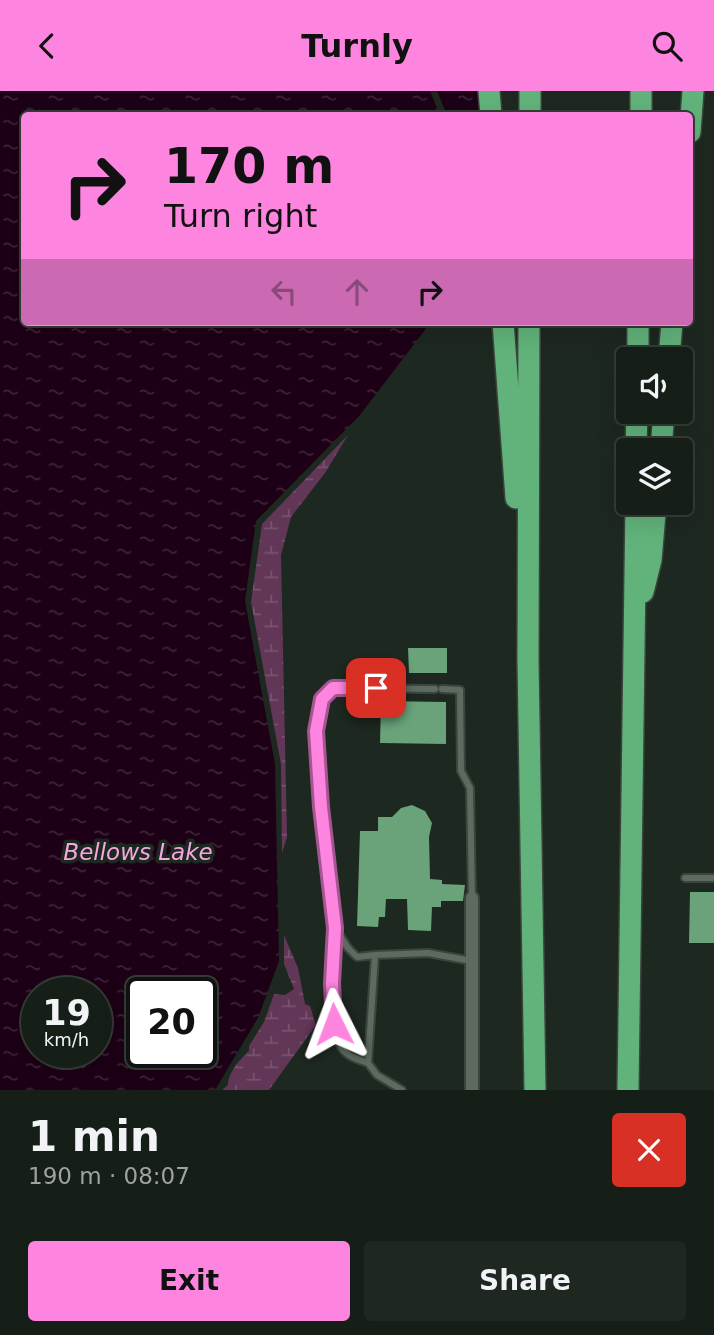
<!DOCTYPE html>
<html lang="en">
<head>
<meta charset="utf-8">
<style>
	:root { --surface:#161e18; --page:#1f2721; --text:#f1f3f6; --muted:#9ea2a2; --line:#353c37; --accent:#fe85df }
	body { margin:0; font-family:"DejaVu Sans",sans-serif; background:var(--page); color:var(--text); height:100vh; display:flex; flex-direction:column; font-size:26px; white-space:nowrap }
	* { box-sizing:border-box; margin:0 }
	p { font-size:23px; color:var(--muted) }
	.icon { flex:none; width:38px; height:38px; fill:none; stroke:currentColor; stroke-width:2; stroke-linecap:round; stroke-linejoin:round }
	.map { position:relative; height:999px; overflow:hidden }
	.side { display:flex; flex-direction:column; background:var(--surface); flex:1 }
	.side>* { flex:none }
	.banner { position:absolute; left:21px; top:21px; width:672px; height:214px; border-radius:7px; box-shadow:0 7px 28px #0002,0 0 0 2px var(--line); background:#fe85df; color:#111; overflow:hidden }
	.buttons { position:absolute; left:616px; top:256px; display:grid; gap:14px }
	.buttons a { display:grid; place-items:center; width:77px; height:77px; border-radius:7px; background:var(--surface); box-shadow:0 7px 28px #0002,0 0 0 2px var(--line); font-size:35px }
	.speed { position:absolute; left:21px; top:886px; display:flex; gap:14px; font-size:35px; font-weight:700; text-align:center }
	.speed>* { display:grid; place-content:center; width:91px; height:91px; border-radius:50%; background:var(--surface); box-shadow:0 7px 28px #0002,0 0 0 2px var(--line); line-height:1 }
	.speed small { font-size:18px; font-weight:400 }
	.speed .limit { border:4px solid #111; border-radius:10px; background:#fff; color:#111 }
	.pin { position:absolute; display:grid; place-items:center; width:60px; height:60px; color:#fff; margin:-30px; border-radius:14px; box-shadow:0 4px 10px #0006 }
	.me { position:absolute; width:77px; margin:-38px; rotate:357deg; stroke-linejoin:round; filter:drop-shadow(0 0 5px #0008) }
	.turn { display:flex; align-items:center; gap:24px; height:147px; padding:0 28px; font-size:32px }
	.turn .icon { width:91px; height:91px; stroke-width:2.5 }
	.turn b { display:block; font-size:49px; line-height:60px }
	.lanes { display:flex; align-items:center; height:66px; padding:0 28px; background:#0003; justify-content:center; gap:35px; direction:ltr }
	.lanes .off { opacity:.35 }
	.round { display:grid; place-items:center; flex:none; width:74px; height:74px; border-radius:7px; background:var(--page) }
	.headline { display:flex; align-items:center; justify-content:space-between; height:119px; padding:0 28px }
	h1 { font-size:42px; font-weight:600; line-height:52px }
	.button { display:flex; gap:14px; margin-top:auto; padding:14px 28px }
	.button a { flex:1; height:80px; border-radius:7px; background:var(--accent); color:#111; font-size:28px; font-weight:600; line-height:80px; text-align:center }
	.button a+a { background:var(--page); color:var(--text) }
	header { display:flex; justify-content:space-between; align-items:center; height:91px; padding:0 28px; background:var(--accent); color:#111; font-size:32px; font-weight:600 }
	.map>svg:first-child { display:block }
	.wetland { fill:url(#wetland-marsh) }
	.water { fill:url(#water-ripples); fill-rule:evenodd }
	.building { fill:#6aa279 }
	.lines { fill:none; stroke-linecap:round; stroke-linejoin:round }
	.lane-casing { stroke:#3b443d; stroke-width:10 }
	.street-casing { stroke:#3b443d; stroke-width:16 }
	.highway-casing { stroke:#3b443d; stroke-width:24 }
	.lane { stroke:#5d6a60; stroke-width:6 }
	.street { stroke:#5d6a60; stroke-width:12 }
	.highway { stroke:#62b37b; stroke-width:21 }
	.route-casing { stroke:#a55691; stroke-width:18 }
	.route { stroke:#fe85df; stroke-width:12 }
	.labels { text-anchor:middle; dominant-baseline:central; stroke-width:7; stroke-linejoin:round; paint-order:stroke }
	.water-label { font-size:23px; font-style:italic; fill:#f5a7df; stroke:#1d2820 }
</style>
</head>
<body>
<header><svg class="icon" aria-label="back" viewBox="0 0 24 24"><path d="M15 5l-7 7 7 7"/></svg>Turnly<svg class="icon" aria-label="search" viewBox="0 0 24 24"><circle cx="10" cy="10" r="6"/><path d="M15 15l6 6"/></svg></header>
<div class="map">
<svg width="714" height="999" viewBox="0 0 714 999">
	<defs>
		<pattern id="wetland-marsh" width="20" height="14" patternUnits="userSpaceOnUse" patternTransform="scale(1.75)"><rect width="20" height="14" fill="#623657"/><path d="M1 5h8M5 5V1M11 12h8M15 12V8" fill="none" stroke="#78536f"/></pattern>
		<pattern id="water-ripples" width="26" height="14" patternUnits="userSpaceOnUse" patternTransform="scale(1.75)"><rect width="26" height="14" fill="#1d0016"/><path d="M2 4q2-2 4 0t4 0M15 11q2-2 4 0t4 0" fill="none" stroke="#3d2538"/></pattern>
	</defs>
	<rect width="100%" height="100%" fill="#1d2820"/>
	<!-- wetland -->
	<path class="wetland" d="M348,344L325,382L291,426L281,464L287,746L282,762L281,673L251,511L262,433Z
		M284,844L298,877L305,913L310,915L316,934L269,999H222L228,994C228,982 240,968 249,960V955L264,931L274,903L285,904L294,898L284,873Z"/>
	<!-- water -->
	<path class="water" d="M0,0H430L440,24H24V231H431L360,324L256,430L245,510L275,673L279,870L258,927L215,999H0ZM37,901H96V961H37ZM142,901H201V961H142Z
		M437,0H482L483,24H447Z"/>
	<!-- building -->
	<path class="building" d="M408,557H447V582H409Z
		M381,610L446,611V653L380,652Z
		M412,714L425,720L432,732L429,746L430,788L442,789V793L465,794L463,810H441V816H432L431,840L408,839L407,808H386L385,826H379L378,836L357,835L360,740H378V726H392L401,717Z
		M690,801H714V852H689Z"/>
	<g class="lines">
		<defs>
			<path id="lane" d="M442,598L460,599L461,680L470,697L472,807
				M685,787H714
				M335,837C332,867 327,928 340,954C345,965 357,968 368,972
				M375,864L357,866L348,857L335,837L321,716L316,640L322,608L333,597L435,598
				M402,999L377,984L368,972L375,864L428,862L472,870"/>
			<path id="street" d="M472,999V807"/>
			<path id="highway" d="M489,0L491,24
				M530,24V0
				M641,24V0
				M690,41L693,0
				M503,231L516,407
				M529,231L528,569L535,999
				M638,268V231
				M669,268L672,231
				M636,359L637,320
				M661,359L664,320
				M643,501L651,469L656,411
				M628,999L636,411"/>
		</defs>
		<!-- lane casing -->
		<use href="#lane" class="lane-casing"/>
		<!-- street casing -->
		<use href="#street" class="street-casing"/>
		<!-- highway casing -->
		<use href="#highway" class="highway-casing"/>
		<!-- lane -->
		<use href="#lane" class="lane"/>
		<!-- street -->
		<use href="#street" class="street"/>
		<!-- highway -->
		<use href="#highway" class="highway"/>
	</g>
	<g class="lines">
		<defs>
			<path id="route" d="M334,933L332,892L335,837L321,716L316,640L322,608L333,597H376"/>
		</defs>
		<!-- route casing -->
		<use href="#route" class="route-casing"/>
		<!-- route -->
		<use href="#route" class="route"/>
	</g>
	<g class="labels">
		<!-- water labels -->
		<g class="water-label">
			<text x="138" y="761">Bellows Lake</text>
		</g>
	</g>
</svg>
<div class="buttons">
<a><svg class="icon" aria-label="sound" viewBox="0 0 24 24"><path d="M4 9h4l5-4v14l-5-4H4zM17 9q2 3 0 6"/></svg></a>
<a><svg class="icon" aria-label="layers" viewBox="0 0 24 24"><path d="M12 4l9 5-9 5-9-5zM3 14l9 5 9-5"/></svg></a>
</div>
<div class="speed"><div>19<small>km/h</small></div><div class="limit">20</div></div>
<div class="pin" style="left:376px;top:597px;background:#d93025"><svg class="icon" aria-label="arrive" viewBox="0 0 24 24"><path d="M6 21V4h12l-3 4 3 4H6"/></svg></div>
<svg class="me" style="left:334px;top:933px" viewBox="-20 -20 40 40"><path d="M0-17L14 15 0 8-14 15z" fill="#fe85df" stroke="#fff" stroke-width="4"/></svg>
<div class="banner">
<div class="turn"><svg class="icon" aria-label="right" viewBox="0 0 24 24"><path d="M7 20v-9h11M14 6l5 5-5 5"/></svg><div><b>170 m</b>Turn right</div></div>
<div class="lanes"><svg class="icon off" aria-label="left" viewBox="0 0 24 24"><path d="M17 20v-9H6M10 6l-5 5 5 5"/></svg><svg class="icon off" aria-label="ahead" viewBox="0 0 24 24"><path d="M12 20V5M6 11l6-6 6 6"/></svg><svg class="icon" aria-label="right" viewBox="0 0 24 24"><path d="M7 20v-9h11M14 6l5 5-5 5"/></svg></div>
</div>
</div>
<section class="side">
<div class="headline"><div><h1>1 min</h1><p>190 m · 08:07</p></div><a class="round" style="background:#d93025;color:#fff"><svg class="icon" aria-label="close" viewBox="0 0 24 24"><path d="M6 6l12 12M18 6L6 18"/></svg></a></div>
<div class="button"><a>Exit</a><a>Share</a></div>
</section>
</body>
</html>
